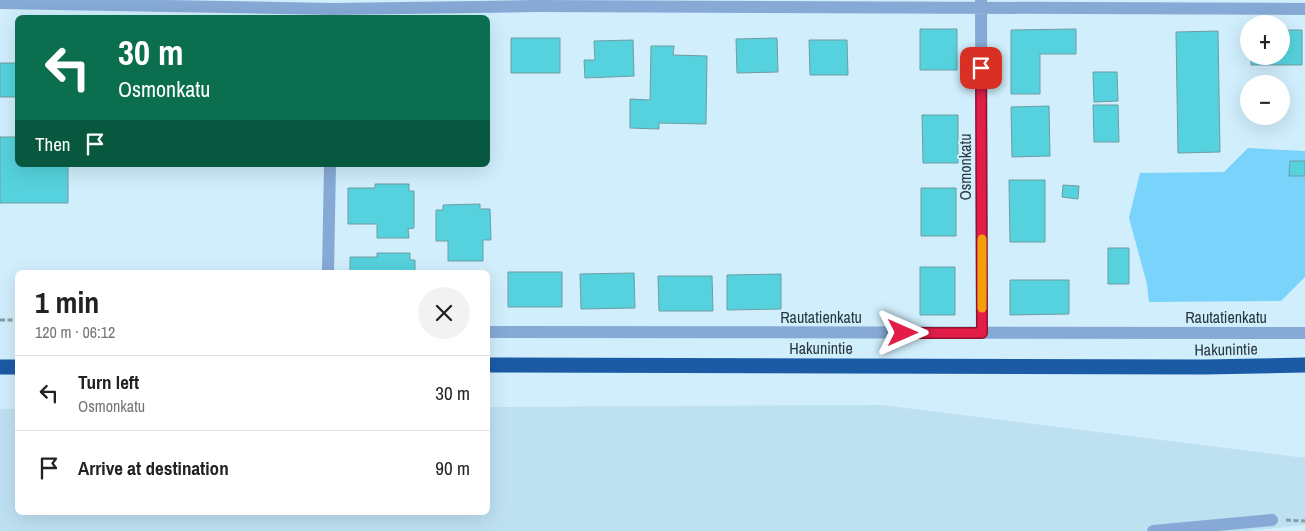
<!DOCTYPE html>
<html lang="en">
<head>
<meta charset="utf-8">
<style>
	:root { --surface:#fff; --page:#f2f2f2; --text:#222; --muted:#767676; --line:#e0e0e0 }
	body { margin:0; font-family:"Archivo Narrow",sans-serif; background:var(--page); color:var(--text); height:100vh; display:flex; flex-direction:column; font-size:19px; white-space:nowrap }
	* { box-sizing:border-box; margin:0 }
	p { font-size:16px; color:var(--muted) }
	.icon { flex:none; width:28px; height:28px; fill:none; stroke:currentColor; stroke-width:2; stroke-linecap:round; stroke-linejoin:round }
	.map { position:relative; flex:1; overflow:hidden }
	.side { position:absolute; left:15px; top:270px; width:475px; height:245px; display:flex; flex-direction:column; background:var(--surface); border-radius:8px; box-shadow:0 5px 20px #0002 }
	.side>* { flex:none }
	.top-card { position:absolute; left:15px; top:15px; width:475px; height:152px; border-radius:8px; box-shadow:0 5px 20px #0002; background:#0b6e4f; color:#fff; overflow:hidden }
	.tools { position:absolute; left:1240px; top:15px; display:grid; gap:10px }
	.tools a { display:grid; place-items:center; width:50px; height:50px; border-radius:50%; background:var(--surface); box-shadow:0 5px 20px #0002; font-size:25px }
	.pin { position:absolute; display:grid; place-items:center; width:42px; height:42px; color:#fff; margin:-21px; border-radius:10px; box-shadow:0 2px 8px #0006 }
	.me { position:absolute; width:55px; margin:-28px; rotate:90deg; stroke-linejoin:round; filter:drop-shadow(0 0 4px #0008) }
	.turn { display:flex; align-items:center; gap:18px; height:105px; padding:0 20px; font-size:22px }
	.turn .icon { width:65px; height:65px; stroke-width:2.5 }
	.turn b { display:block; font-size:35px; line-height:42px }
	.then { display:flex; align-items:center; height:48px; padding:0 20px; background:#0003; gap:10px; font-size:19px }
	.round { display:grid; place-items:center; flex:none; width:52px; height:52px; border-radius:26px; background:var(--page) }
	.headline { display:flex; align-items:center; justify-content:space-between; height:85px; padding:0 20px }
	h1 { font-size:30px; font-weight:800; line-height:38px }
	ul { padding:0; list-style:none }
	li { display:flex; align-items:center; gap:15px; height:75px; padding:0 20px; border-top:1px solid var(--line) }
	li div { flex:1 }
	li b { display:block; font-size:19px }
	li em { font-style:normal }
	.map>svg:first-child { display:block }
	.built { fill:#bee1f2 }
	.green { fill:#79d3fb }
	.building { fill:#55d2dd; stroke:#729ca0 }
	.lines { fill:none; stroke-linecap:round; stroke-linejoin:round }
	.path { stroke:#879ea9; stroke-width:3; stroke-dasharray:5 2.5; stroke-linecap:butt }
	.minor { stroke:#86a9d6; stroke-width:12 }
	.highway { stroke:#1b5ba6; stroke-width:15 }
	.route-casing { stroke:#92132f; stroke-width:12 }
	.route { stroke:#e11d48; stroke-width:9 }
	.slow { stroke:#f59e0b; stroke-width:9 }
	.labels { text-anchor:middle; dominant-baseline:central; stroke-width:4; stroke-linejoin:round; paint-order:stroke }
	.street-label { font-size:16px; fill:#28373e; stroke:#d0eefc }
</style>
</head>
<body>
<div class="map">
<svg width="1305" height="531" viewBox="0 0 1305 531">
	<rect width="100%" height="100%" fill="#d0eefc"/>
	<!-- built -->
	<path class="built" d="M882,405L1305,458V525L1247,531H0V409H17L18,512H488V407Z"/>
	<!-- green -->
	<path class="green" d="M1248,148L1305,151V277L1281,301L1149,302L1147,284L1129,218L1140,173L1224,172Z"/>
	<!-- building -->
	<path class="building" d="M920,29H957V70H920Z
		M1076,29V54H1040V94H1011V30Z
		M1281,30H1302V65H1251V56H1281Z
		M1218,31L1220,152L1178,153L1176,32Z
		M511,38H560V73H511Z
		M777,38L778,72L737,73L736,39Z
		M633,40L634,76L585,78L584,60H595L594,41Z
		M809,40H847L848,75H810Z
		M651,46H674L673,55L707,56L706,124L659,123V129L630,128V99L650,100Z
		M0,63H18V97H0Z
		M1093,72H1117L1118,101L1094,102Z
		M1093,105H1118L1119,142H1094Z
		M1049,106L1050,156L1012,157L1011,107Z
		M922,115H958V163H923Z
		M0,137H18V165H68V203H0Z
		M1290,161H1305V176H1289Z
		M1009,180H1045V242H1010Z
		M375,184H409V191H414V228L408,229L409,238H377V224H348V188H375Z
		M1063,185L1079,186L1078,199L1062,197Z
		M921,188H956V236H921Z
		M480,204V209H490L491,240H483V261H448V241H436V210H443V205Z
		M1108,248H1129V284H1108Z
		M377,253H410V260H415V272H350V257H377Z
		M920,267H955V315H920Z
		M508,272H562V307H508Z
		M634,273L635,308L581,309L580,274Z
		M781,274V309L727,310V275Z
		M658,276H712L713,311H659Z
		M1010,280H1069V314L1010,315Z"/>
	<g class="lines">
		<!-- path -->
		<path class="path" d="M0,320H18
			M1286,520L1305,521"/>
		<!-- minor -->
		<path class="minor" d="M981,0L982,333
			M0,3L333,9L536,6L1305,9
			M328,272L330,165
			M488,332L1305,333
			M1153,531L1272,520"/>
		<!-- highway -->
		<path class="highway" d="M488,365L1204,367L1305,365
			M0,367H18"/>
	</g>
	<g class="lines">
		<defs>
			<path id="route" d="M903,333H982L981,68"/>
		</defs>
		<!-- route casing -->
		<use href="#route" class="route-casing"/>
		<!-- route -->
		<use href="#route" class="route"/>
		<!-- slow -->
		<path class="slow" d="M982,239V308"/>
	</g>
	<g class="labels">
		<!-- street labels -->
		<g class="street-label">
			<text transform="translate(965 167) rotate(-90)">Osmonkatu</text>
			<text x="821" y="317">Rautatienkatu</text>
			<text x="1226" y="317">Rautatienkatu</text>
			<text x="821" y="348">Hakunintie</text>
			<text transform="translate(1226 349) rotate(-1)">Hakunintie</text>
		</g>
	</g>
</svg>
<div class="tools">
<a>+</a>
<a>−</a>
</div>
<div class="pin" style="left:981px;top:68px;background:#d93025"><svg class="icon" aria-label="arrive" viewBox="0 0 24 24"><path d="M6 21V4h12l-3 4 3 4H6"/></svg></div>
<svg class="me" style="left:903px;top:333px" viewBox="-20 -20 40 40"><path d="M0-17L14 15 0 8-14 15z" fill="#e11d48" stroke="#fff" stroke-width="4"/></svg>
<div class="top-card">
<div class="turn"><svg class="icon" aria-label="left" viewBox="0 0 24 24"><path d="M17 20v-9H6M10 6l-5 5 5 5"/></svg><div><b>30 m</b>Osmonkatu</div></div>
<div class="then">Then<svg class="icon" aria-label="arrive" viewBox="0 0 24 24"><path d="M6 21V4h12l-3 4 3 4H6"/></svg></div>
</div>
<section class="side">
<div class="headline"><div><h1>1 min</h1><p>120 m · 06:12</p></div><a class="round"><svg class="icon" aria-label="close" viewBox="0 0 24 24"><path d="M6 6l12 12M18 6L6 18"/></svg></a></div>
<ul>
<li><svg class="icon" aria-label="left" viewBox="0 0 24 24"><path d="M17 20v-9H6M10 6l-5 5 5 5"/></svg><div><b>Turn left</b><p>Osmonkatu</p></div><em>30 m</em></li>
<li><svg class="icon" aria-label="arrive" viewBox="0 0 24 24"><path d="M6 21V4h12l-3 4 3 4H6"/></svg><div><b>Arrive at destination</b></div><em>90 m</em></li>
</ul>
</section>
</div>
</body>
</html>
